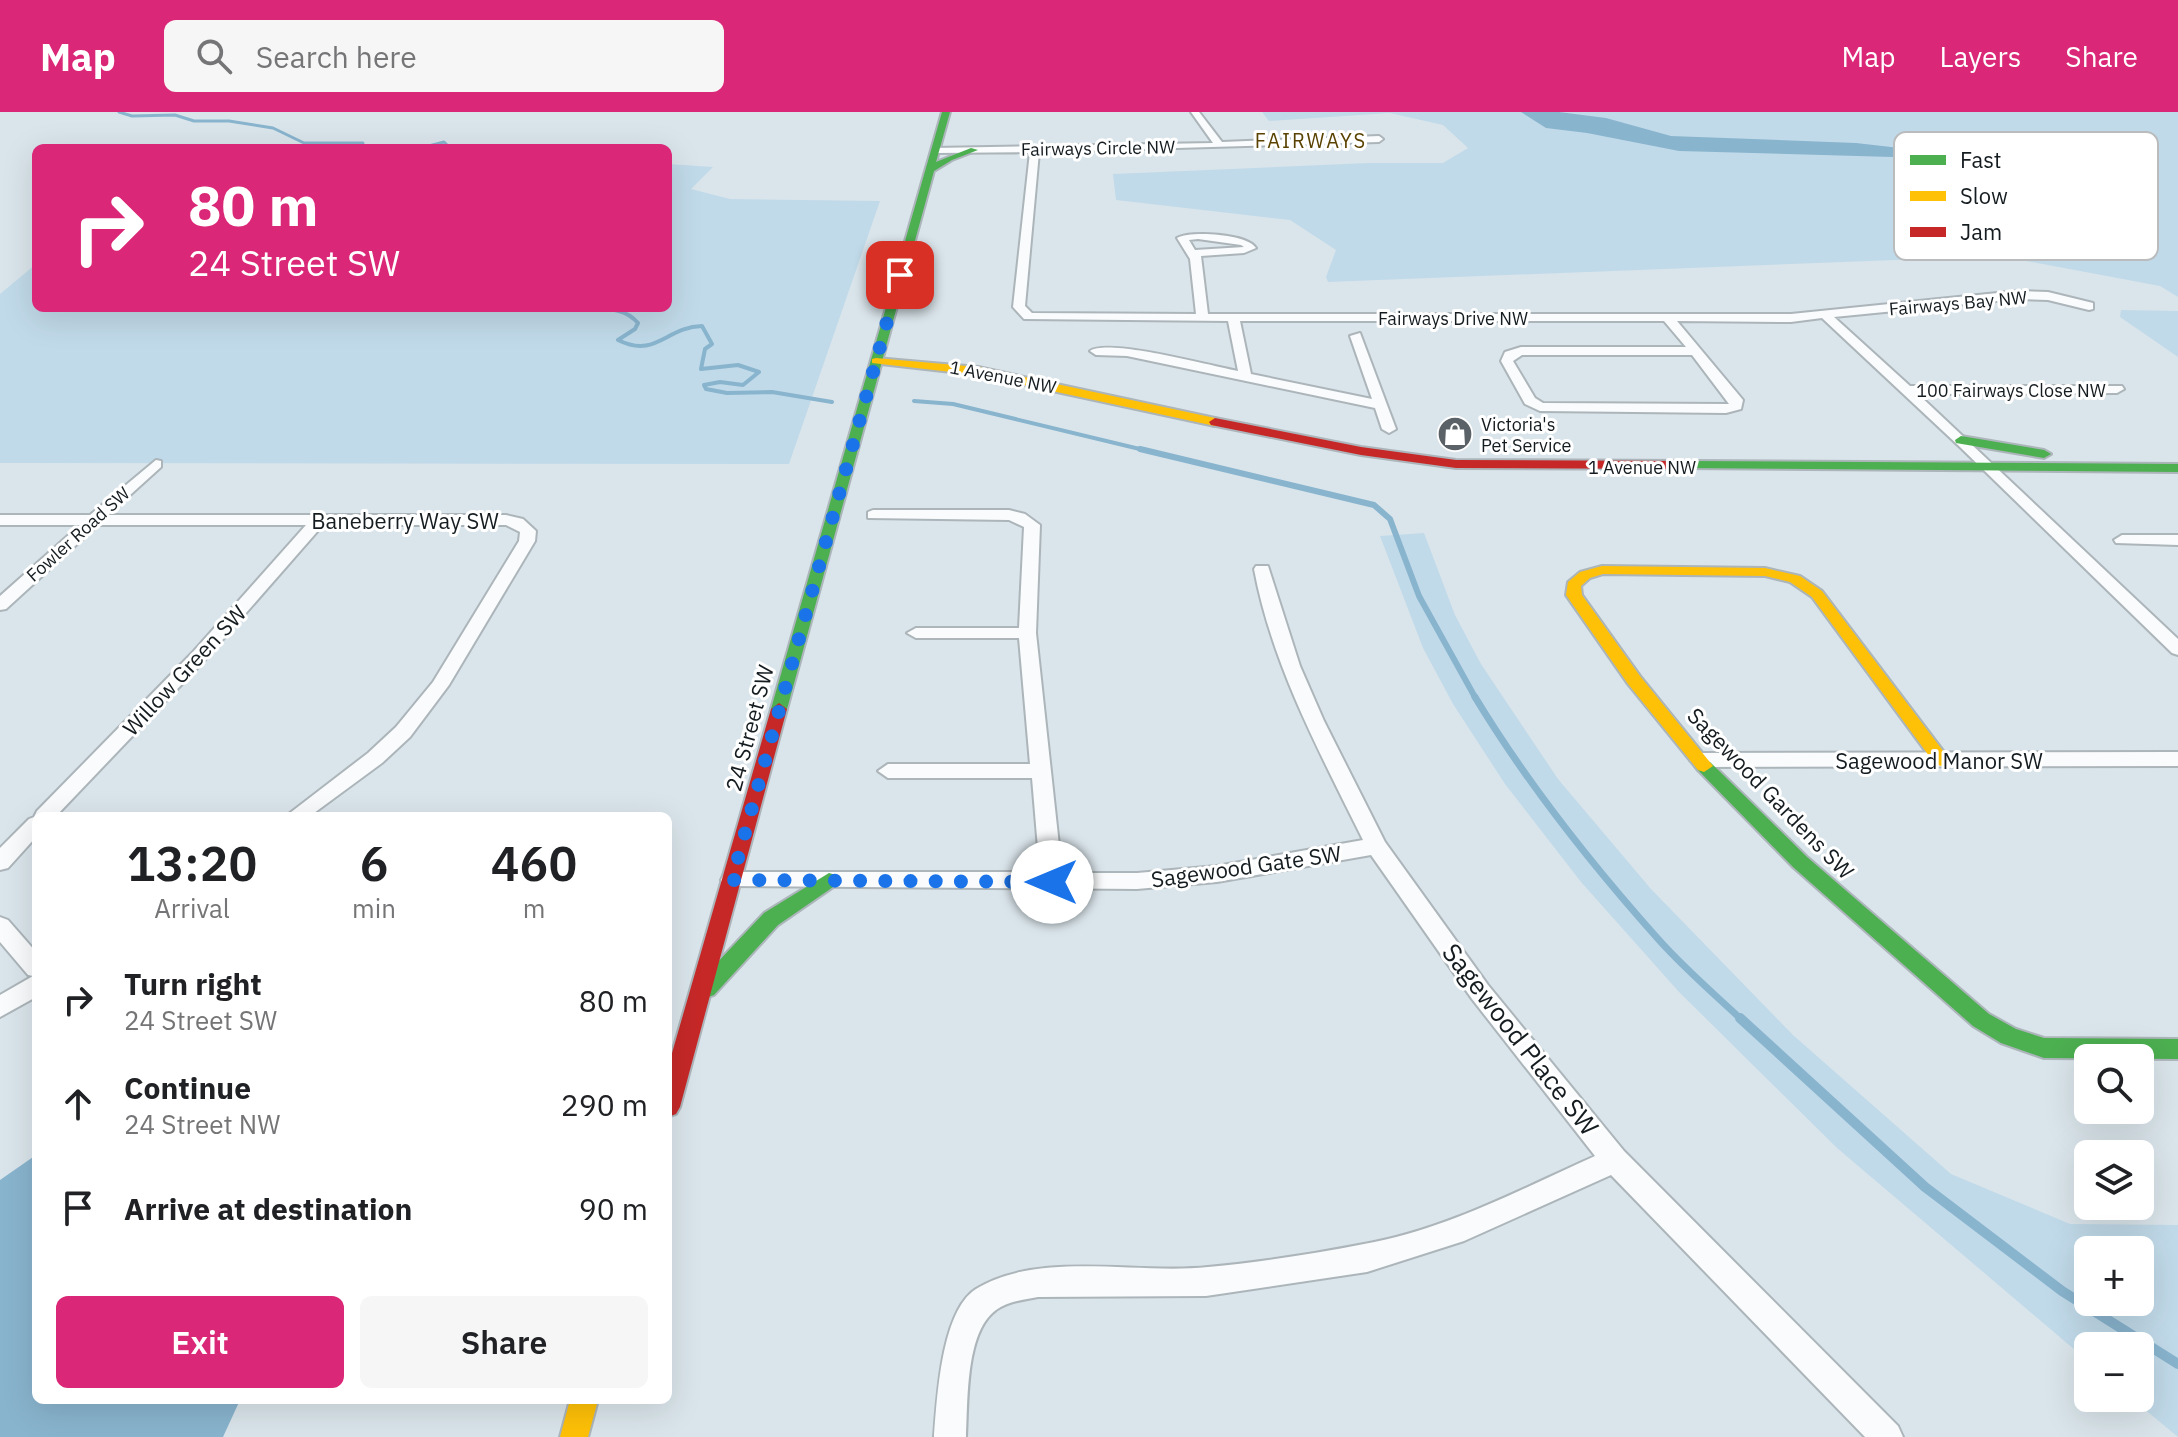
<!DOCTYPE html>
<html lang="en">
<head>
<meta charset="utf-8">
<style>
	:root { --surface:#fff; --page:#f6f6f6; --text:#202124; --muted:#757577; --accent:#db2777 }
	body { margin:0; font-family:"IBM Plex Sans",sans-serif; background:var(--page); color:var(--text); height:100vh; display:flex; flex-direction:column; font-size:30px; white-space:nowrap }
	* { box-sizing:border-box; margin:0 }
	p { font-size:26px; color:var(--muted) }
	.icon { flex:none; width:44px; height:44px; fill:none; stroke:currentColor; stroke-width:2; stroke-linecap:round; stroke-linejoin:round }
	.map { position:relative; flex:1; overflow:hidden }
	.details { position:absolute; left:32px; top:700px; width:640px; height:592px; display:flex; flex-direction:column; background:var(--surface); border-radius:12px; box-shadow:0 8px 32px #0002 }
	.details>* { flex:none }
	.hud { position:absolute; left:32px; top:32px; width:640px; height:168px; border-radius:12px; box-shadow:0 8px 32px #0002; background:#db2777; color:#fff; overflow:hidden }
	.controls { position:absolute; left:2074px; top:932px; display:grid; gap:16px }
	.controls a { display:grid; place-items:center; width:80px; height:80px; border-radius:12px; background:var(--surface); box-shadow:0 8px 32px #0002; font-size:40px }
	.pin { position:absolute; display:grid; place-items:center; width:68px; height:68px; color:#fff; margin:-34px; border-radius:16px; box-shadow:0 4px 12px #0006 }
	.me { position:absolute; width:88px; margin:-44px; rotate:270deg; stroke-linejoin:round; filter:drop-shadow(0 0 6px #0008) }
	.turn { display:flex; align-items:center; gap:28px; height:168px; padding:0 24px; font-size:36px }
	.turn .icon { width:104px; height:104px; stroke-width:2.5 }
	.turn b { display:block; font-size:56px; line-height:68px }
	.eta { display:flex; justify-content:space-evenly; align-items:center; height:136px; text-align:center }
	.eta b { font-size:48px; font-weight:600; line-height:56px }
	.action { display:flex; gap:16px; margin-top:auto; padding:16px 24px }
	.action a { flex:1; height:92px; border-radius:12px; background:var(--accent); color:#fff; font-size:32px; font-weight:600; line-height:92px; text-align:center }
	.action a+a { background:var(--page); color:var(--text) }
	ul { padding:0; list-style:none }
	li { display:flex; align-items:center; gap:24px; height:104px; padding:0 24px }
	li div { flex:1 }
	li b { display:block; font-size:30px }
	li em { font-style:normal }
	header { display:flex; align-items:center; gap:48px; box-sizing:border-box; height:112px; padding:0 40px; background:var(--accent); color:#fff }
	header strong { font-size:38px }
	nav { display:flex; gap:44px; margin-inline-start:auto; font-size:28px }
	.search { width:560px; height:72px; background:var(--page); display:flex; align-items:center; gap:20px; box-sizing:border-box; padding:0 28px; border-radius:12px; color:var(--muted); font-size:30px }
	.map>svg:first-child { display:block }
	.green { fill:#c1dae9; fill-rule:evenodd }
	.water { fill:#89b4ce }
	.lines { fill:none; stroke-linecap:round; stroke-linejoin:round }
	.stream-far4 { stroke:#89b4ce; stroke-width:3 }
	.stream-far3 { stroke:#89b4ce; stroke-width:4 }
	.stream-far2 { stroke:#89b4ce; stroke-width:6 }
	.stream-far1 { stroke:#89b4ce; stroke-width:7 }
	.stream { stroke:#89b4ce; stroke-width:10 }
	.street-casing { stroke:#acb5ba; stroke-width:4 }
	.fast-casing { stroke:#acb5ba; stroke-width:4 }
	.slow-casing { stroke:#acb5ba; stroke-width:4 }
	.jam-casing { stroke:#acb5ba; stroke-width:4 }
	.street { fill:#f9fbfc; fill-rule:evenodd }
	.fast { fill:#4caf50; fill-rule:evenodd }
	.slow { fill:#ffc107; fill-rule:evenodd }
	.jam { fill:#c62828; fill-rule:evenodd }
	.route { stroke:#1a73e8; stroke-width:14; stroke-dasharray:0 25.2 }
	.labels { text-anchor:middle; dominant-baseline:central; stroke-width:6; stroke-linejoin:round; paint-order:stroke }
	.far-street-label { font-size:18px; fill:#151c20; stroke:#fff }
	.far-poi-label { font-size:18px; fill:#151c20; stroke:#fff; text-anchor:start }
	.far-neighbourhood-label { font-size:20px; letter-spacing:2px; fill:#5a4302; stroke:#fff }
	.street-label { font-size:22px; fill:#151c20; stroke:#fff }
	.near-street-label { font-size:26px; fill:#151c20; stroke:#fff }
	.key { fill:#fff; stroke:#b9bbbc; stroke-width:2 }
	.key-label { font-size:22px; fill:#151c20 }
</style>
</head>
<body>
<header>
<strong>Map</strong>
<div class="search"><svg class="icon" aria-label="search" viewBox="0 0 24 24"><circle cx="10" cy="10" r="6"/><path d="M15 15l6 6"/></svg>Search here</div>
<nav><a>Map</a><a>Layers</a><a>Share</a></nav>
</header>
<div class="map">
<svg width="2178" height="1325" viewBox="0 0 2178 1325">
	<rect width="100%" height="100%" fill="#dae5eb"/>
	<!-- green -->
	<path class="green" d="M1262,0H2178V185L2160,174L2000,144L1328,170L1326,165L1336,138L1290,108L1116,88L1113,62L1368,51H1443L1468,36L1443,13L1390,1L1269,9Z
		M668,52L713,55L691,77L730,87L880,89L789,352L0,351V182L36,152V196H668Z
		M2121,198L2178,199V245L2120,205Z
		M1424,421L1455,503L1481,552L1558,667L1651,777L1793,923L1951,1062L2070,1112L2178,1113V1325L2131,1286H2140V1234H2088V1249L1837,1036L1679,880L1581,770L1505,672L1453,592L1423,536L1380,424ZM2140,1138V1190H2088V1138Z"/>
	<!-- water -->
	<path class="water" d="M1521,0H1559L1606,6L1671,24L1856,31L1935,40L1963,47L1679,39L1587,21L1546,16Z
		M36,1043V1288H240L223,1325H0V1068Z"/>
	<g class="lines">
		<!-- stream-far4 -->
		<path class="stream-far4" d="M119,0L132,4L175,3L194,9H229L273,16L304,31H363L359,36
			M421,36L444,30L448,34L445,36"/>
		<!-- stream-far3 -->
		<path class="stream-far3" d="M593,196C610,197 626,197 638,211L635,217L618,228C656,247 666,215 702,214L712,232L705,237L701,257L738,253L759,260L743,273L720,270L704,273L706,277L727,281L772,280L832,290
			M914,289L953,292L1148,339"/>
		<!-- stream-far2 -->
		<path class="stream-far2" d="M1140,337L1374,393L1390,407L1419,484L1476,587"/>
		<!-- stream-far1 -->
		<path class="stream-far1" d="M1475,585C1527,671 1592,753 1659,828C1684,856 1714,882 1742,908"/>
		<!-- stream -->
		<path class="stream" d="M1740,906L1925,1075L2062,1179L2178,1252"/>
		<defs>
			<path id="street" d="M1191,0H1199L1222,30L1379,24L1383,27L1379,30L1039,40L1025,194L1032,201L1196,202L1190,147L1177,126C1190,118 1248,122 1256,136L1244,141L1201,144L1208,202H1791L2017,179L2048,180L2093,191V197L2089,198L2048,188L2017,187L1834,205L1910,274H2122L2124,277L2117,281L1918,282L2178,527V543L2172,541L1960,335L1822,206L1791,210L1677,209L1743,288L1741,297L1726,301L1540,299L1525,292L1501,249L1505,240L1521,235H1686L1664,209H1240L1251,262L1372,287L1350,224L1360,221L1396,317L1389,321L1382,317L1375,296L1127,244L1096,243L1090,239C1108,226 1211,254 1238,259L1228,209L1024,207L1013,195L1030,40L936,41L933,36L1213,31ZM1198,127L1241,133L1244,135L1195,138L1189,128ZM1522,243H1692L1729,292L1543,291L1535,286L1513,249Z
				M156,348L161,349V355L108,403H506L523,407L536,419L535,429L449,573L410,625L382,651L310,704H286L368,641L396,615L433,570L519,429L520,420L506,413H323L204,549L56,704H36V725L8,756L0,758V736L29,707L34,705L37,699L192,541L306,413H98L6,497L0,498V484L80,413H0V403H90Z
				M873,398H1009L1025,402L1040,413L1036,521L1062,761H1137L1217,754L1363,728C1320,641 1272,553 1254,457L1256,454H1268L1300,554L1324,609L1385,730L1488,873L1624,1039L1898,1314L1903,1325H1865L1611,1063L1464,1129L1367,1160L1206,1184L1038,1185C1024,1188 1008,1189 996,1198C965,1220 968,1291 966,1325H934C937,1288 941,1199 976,1177C1039,1138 1137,1163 1208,1155C1260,1150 1313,1142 1364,1132C1445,1118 1521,1077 1595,1044L1472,887L1371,743L1217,770L1137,777L724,774L721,768L724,762L732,760H1040L1032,666H888L878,659L888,652H1030L1019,526H916L907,521L916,516H1019L1024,415L1009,408L868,406V400Z
				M2122,423H2178V433L2116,431L2114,428Z
				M2178,640V654L1700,655L1690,648L1700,641Z
				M0,805L8,808L36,840V885L0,905V883L33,864L28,863L0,830Z"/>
			<path id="fast" d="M942,0H950L936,50L971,36L978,38L952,48L934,59L787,597L779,603L773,601L771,597Z
				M1961,324L2044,338L2051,342L2044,346L1956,331L1955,328Z
				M1689,349L2178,352V360L1684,356V350Z
				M1704,648L1710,650L1807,745L1989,902L2016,917L2044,926L2178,927V947L2044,946L2001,931L1973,914L1793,755L1698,658L1695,654Z
				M829,761L836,763L839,768L836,773L778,813L714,883L706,886L698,883L695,877L698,871L764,801Z"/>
			<path id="slow" d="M876,246L978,255L1215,306L1221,310L1215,314L978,263L872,251V247Z
				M1602,454L1765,456L1800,464L1822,479L1950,648L1941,654L1935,652L1812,485L1790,470L1765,464L1603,462L1590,466L1581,474L1582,483L1640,564L1713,654L1704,660L1698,658L1628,572L1566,483L1568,470L1580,460Z
				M570,1288H598L588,1325H560Z"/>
			<path id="jam" d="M1215,306L1361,335L1456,348L1689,349L1696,353L1689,357L1456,356L1361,343L1211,313L1209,310Z
				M779,591L787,597L680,995L676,1002L668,1005V955L771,597Z"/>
		</defs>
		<!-- street casing -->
		<use href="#street" class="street-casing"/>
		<!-- fast casing -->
		<use href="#fast" class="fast-casing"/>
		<!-- slow casing -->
		<use href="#slow" class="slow-casing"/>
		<!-- jam casing -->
		<use href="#jam" class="jam-casing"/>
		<!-- street -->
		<use href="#street" class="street"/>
		<!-- fast -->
		<use href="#fast" class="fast"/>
		<!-- slow -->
		<use href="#slow" class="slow"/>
		<!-- jam -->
		<use href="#jam" class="jam"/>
	</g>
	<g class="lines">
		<!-- route -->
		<path class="route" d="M900,163L732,768L1052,770"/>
	</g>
	<!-- icons -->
	<defs>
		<symbol id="shop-disc" viewBox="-11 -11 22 22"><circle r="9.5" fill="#5a6267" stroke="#fff"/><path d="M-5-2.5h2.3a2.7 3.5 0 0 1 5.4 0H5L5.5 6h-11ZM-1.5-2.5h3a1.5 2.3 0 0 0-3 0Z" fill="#fff"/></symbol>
	</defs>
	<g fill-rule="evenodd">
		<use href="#shop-disc" x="1435" y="302" width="40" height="40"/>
	</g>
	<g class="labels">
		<!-- far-street labels -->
		<g class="far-street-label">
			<text transform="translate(1098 36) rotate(-1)">Fairways Circle NW</text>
			<text transform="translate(1958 191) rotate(-5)">Fairways Bay NW</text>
			<text x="1453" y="206">Fairways Drive NW</text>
			<text transform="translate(1003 265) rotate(11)">1 Avenue NW</text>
			<text x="2011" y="278">100 Fairways Close NW</text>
			<text x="1642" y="355">1 Avenue NW</text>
			<text transform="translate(78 422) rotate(-42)">Fowler Road SW</text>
		</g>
		<!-- far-poi labels -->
		<g class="far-poi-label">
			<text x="1481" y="312">Victoria's<tspan x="1481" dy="21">Pet Service</tspan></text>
		</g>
		<!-- far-neighbourhood labels -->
		<g class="far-neighbourhood-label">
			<text x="1311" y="28">FAIRWAYS</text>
		</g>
		<!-- street labels -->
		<g class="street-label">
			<text x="405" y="408">Baneberry Way SW</text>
			<text transform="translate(184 558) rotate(-47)">Willow Green SW</text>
			<text transform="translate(749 616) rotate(-75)">24 Street SW</text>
			<text x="1939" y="648">Sagewood Manor SW</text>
			<text transform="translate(1771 681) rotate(46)">Sagewood Gardens SW</text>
			<text transform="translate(1246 754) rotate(-8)">Sagewood Gate SW</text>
		</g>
		<!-- near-street labels -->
		<g class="near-street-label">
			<text transform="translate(1521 927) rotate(52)">Sagewood Place SW</text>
		</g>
	</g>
	<!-- legend -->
	<rect x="1894" y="20" width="264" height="128" rx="12" class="key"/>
	<rect x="1910" y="43" width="36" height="10" fill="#4caf50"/>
	<rect x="1910" y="79" width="36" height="10" fill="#ffc107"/>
	<rect x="1910" y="115" width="36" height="10" fill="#c62828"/>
	<g class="key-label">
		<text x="1960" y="56">Fast</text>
		<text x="1960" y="92">Slow</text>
		<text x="1960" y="128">Jam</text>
	</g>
</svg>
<div class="controls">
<a><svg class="icon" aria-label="search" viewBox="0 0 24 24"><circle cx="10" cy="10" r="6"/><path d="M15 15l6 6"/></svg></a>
<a><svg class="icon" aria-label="layers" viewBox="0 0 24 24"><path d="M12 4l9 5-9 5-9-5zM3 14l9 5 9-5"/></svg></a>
<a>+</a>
<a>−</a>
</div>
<div class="pin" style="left:900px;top:163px;background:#d93025"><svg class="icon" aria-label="arrive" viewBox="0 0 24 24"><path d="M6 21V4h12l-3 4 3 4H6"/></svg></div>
<svg class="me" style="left:1052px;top:770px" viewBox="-20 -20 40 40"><circle r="19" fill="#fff"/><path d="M0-13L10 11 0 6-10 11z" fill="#1a73e8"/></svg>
<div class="hud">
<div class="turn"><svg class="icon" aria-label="right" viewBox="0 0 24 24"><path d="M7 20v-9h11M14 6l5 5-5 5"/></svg><div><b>80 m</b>24 Street SW</div></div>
</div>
<section class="details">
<div class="eta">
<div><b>13:20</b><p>Arrival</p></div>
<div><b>6</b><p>min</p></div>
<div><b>460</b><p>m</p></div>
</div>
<ul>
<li><svg class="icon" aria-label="right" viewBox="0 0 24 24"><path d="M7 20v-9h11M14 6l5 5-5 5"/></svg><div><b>Turn right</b><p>24 Street SW</p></div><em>80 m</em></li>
<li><svg class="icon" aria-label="ahead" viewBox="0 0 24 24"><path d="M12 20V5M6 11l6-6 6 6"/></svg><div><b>Continue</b><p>24 Street NW</p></div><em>290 m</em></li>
<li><svg class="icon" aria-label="arrive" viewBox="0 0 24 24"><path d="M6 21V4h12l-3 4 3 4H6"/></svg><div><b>Arrive at destination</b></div><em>90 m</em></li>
</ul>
<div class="action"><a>Exit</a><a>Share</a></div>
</section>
</div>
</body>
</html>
